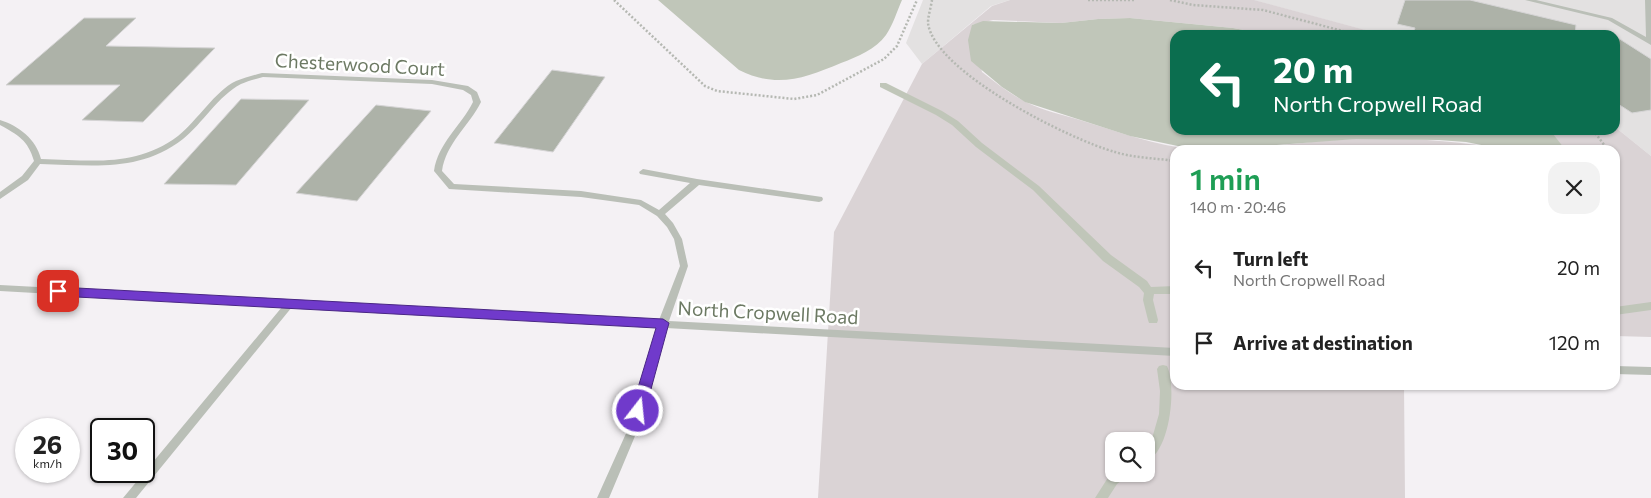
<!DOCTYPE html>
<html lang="en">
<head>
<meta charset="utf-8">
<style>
	:root { --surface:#fff; --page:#f2f2f2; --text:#222; --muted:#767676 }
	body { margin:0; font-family:Commissioner,sans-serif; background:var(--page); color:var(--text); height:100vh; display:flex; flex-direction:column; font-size:19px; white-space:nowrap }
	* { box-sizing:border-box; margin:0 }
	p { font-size:16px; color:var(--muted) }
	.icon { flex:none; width:28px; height:28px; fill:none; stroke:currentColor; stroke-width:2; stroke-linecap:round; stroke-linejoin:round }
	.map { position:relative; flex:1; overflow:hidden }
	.details { position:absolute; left:1170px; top:145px; width:450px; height:245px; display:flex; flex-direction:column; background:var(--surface); border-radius:15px; box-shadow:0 1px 4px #0004 }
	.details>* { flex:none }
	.hud { position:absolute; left:1170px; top:30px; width:450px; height:105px; border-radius:15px; box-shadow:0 1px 4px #0004; background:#0b6e4f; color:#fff; overflow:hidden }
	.fabs { position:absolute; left:1105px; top:432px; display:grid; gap:10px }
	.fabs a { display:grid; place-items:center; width:50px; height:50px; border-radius:10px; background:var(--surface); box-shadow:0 1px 4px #0004; font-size:25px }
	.speed { position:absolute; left:15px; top:418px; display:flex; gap:10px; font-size:25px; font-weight:700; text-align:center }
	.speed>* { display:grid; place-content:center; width:65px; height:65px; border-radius:50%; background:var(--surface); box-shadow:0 1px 4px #0004; line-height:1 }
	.speed small { font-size:12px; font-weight:400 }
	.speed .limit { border:2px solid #111; border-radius:8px; background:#fff; color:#111 }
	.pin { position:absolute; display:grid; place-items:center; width:42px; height:42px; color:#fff; margin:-21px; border-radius:10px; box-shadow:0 2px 8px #0006 }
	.me { position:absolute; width:55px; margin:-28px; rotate:16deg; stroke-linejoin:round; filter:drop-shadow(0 0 4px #0008) }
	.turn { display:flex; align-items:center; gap:18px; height:105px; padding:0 20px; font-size:22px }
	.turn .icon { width:65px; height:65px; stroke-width:2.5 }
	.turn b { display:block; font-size:35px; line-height:42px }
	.round { display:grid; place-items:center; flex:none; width:52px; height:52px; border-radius:15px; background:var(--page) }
	.headline { display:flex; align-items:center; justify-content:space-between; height:85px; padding:0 20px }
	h1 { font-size:30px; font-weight:600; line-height:38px; color:#1e9e55 }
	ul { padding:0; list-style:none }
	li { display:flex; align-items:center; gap:15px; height:75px; padding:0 20px }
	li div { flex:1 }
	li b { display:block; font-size:19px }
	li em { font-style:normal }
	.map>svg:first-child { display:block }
	.built { fill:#e3e1e1 }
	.green { fill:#dad3d5; fill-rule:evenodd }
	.water { fill:#c0c6b9 }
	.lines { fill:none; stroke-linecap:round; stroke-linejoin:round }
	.stream { fill:#c0c6b9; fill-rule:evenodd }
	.building { fill:#adb2a8; stroke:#d5d4d5 }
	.path { stroke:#b5b8b2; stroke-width:2.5; stroke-dasharray:2 2; stroke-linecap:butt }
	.minor { fill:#babfb7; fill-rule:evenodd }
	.route { fill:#703acb; stroke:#492684 }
	.labels { text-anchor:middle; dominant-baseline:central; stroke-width:5; stroke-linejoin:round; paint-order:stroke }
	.street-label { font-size:19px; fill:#6c7963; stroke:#fff }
</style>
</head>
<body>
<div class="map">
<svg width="1651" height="498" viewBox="0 0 1651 498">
	<rect width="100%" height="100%" fill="#f4f1f4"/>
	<!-- built -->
	<path class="built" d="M923,0H1010L991,6L922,64L906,43Z
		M1253,0H1651V156L1615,127V35H1383Z"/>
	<!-- green -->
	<path class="green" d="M1010,0H1254L1384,35H1336L1327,30H1316L1313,35H1271L1233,28L1130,18L1098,19L1061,23L993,20L972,25L982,72C996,83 1010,94 1026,102C1044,111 1064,115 1083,121C1119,132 1156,146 1194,149C1248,153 1302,140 1356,139C1407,138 1457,140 1507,150H1175V385H1404L1405,498H818L834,232L922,64L992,6ZM1114,441H1146V474H1114Z
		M1615,127L1651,156V337L1615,336V150H1546L1563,148L1550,130H1615Z"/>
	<!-- water -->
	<path class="water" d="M658,0H902C897,11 893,25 886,35C876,49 857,57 841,63C805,78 777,89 739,70Z
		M1130,18L1233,28L1271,35H1175V130H1550L1564,148L1507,150L1466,142L1438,140L1356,139L1226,149H1193L1173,145L1130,136L1025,102L1002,87L971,61L968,40L972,25L983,21L1061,23L1098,19Z"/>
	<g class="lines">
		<!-- stream -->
		<path class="stream" d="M880,83H886L942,111L958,121L982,143L1039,186L1111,255L1147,281L1151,287L1175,286V294H1154L1153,300L1158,320L1157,323H1149L1148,320L1143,300L1144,293L1139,287L1103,261L1033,190L976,147L952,125L936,115L880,87Z
			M1651,302V310L1615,315V307Z
			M1163,365L1167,366C1177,386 1170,453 1146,461V446L1153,435L1159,414L1160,391L1157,369L1159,366Z
			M1114,472V474H1127L1125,478L1117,484L1108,498H1095L1109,476Z"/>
	</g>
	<!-- building -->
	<path class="building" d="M1405,0H1470L1576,25L1575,35H1412L1415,28L1397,24Z
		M84,18H136L106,46L215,48L143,122L82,120L120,85H6Z
		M1615,36L1651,59V110L1632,113L1615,102Z
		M552,70L605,77L553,152L494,143Z
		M241,99L309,100L236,185L164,184Z
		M376,105L431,111L357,201L296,193Z"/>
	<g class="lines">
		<!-- path -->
		<path class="path" d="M614,0L705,86L717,91L794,99L817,95L884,59L897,46L917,0
			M932,0C931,7 928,16 928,23C934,72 1071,140 1115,152C1134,158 1155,158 1175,161
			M1088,0H1135
			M1170,0L1193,5L1263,10L1358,35
			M1593,130L1608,150"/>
		<!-- minor -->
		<path class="minor" d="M1525,0H1536L1612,18L1646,37L1645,0H1651V45L1608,20Z
			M262,73L432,80L468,86L477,92L481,102C469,126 446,143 442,171L454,184L581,191L641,200L659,210L690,183L640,174L639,172L643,169L697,179L822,197L823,199L822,201L819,202L699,185L665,214L673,223L682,239L688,266L669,321L1175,348V356L666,328L638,429L609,498H597L628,429L657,327L292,307L136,498H123L282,307L0,291V285L659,320L680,266L674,239L667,227L657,216L639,205L581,197L449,189L434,171C438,143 461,126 473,102L471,95L463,90L432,84L263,77C256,79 247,81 241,84C219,95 202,124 183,139C139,173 92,165 40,164L28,180L0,199V192L22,176L34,161C28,140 18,135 0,125V120C19,126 36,139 41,159C91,160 135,168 178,136C197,121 215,91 236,81C244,78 254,75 262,73Z
			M1615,366L1651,367V375L1615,374Z"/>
	</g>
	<!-- route -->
	<path class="route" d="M58,287L663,319L669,323L645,411L643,415H633L631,411L656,328L58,296L52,291Z"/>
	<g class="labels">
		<!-- street labels -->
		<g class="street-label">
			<text transform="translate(360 64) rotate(3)">Chesterwood Court</text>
			<text transform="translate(768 312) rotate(3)">North Cropwell Road</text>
		</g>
	</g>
</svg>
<div class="fabs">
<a><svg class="icon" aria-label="search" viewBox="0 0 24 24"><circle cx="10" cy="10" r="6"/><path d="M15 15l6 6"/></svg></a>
</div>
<div class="speed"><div>26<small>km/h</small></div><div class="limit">30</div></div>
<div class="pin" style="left:58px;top:291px;background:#d93025"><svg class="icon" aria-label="arrive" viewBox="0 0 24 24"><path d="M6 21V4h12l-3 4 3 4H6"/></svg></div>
<svg class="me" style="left:638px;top:411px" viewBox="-20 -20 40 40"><circle r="17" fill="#703acb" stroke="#fff" stroke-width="3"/><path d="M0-11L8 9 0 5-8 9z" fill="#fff"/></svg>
<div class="hud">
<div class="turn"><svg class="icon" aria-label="left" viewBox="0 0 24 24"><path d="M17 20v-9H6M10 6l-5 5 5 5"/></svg><div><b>20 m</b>North Cropwell Road</div></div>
</div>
<section class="details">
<div class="headline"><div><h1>1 min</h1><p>140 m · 20:46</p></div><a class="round"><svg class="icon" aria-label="close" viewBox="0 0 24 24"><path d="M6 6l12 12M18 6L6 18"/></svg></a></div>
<ul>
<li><svg class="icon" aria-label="left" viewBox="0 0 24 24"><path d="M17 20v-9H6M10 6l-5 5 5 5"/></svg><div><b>Turn left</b><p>North Cropwell Road</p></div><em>20 m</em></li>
<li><svg class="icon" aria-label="arrive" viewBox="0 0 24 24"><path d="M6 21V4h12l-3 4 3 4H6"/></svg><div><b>Arrive at destination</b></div><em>120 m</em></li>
</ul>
</section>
</div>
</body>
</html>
